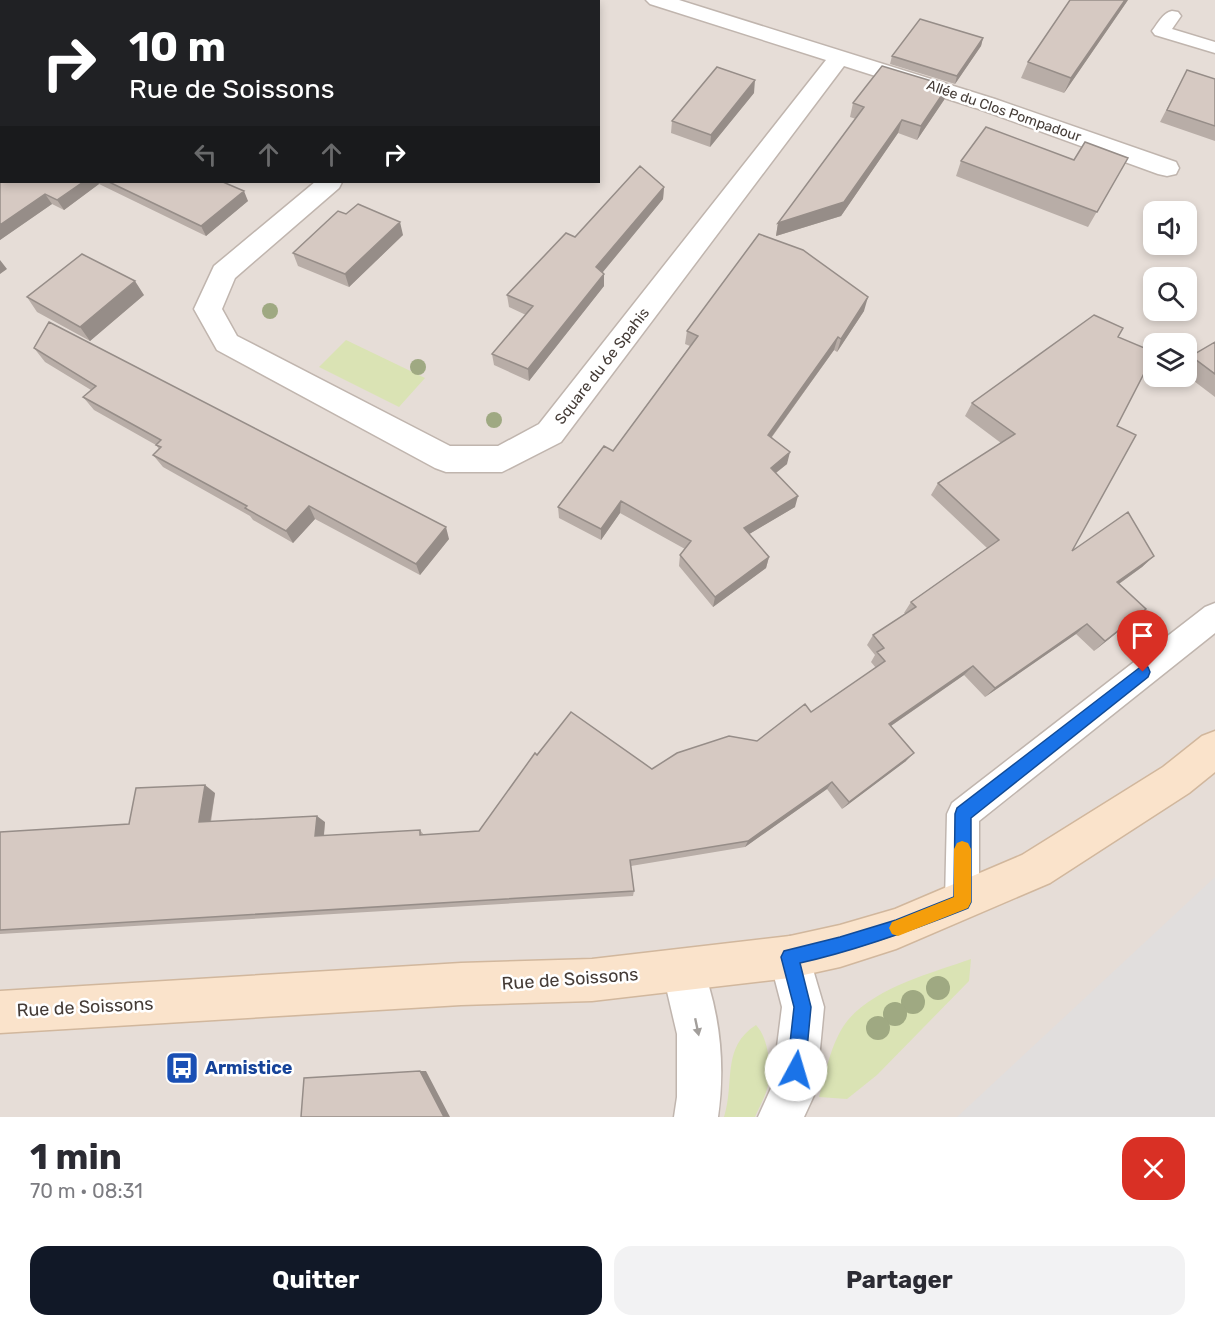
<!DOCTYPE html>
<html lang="fr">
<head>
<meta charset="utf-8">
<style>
	:root { --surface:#fff; --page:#f2f2f3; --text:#2b2b33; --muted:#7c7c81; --accent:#111827 }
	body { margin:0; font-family:Rubik,sans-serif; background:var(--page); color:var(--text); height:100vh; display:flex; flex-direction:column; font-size:22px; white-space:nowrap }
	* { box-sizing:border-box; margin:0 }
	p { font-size:20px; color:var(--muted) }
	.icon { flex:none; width:33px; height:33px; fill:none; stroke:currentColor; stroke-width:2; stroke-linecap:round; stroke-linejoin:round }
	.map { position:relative; height:1117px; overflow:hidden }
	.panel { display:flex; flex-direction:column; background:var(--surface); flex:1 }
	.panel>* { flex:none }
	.hud { position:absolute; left:0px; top:0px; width:600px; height:183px; box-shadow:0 3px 9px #0003; background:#202124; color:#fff; overflow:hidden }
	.fabs { position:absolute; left:1143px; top:201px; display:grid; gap:12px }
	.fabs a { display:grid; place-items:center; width:54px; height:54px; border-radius:12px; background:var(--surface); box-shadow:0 3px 9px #0003; font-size:30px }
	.pin { position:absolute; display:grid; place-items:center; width:51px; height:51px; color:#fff; margin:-62px -26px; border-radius:50% 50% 50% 0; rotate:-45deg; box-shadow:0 0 6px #0007 }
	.pin .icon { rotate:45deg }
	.me { position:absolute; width:66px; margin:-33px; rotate:6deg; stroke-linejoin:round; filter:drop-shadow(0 0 4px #0008) }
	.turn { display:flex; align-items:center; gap:21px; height:126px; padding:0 30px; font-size:27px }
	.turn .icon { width:78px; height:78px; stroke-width:2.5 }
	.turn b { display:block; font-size:42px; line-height:51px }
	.lanes { display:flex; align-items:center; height:57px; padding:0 30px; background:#0003; justify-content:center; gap:30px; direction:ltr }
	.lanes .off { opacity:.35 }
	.round { display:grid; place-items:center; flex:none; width:63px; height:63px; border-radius:18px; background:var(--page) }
	.summary { display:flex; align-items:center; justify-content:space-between; height:102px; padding:0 30px }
	h1 { font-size:36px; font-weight:700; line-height:45px }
	.primary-button { display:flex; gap:12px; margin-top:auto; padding:12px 30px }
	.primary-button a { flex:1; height:69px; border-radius:18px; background:var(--accent); color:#fff; font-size:24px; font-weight:700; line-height:69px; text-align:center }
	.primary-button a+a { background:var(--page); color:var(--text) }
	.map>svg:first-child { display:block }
	.residential { fill:#e6ddd7; fill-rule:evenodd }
	.green { fill:#dae3b4 }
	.parking { fill:#e1dedd }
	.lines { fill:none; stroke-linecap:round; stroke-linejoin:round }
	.lane-casing { stroke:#c0b5ae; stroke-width:3 }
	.street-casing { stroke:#c0b5ae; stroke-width:3 }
	.secondary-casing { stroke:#d1b79d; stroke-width:3 }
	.lane { fill:#fff; fill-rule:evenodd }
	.street { fill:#fff; fill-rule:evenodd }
	.secondary { fill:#fae3cb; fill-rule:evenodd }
	.tree { fill:#9fa982 }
	.wall { fill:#b8ada7 }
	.shaded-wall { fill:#968d88 }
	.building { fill:#d6c9c2; stroke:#968d88; stroke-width:1.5 }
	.oneway { fill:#a29e9b }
	.route { fill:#1a73e8; stroke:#114b97; stroke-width:1.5 }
	.slow { fill:#f59e0b }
	.labels { text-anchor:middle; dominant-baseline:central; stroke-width:5; stroke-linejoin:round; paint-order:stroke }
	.far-street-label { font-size:14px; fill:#453c37; stroke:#fff }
	.street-label { font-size:15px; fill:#453c37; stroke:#fff }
	.near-street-label { font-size:18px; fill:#453c37; stroke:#fff }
	.near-transit-label { font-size:18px; font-weight:bold; fill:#164399; stroke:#fff; text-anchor:start }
</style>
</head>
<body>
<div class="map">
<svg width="1215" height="1117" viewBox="0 0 1215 1117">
	<rect width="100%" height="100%" fill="#f3ede8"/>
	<!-- residential -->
	<path class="residential" d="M0,0H1215V1117H0ZM2,2H598V182H2ZM1154,212H1186V244H1154ZM1154,278H1186V310H1154ZM1154,344H1186V376H1154Z"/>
	<!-- green -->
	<path class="green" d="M346,340L425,378L399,407L319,367Z
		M971,959L969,981L877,1075L847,1099L819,1097C826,1072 831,1041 848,1020C876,987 932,973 971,959Z
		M756,1025C769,1039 771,1067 768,1085C766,1096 759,1107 755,1117H724C735,1083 721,1047 756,1025Z"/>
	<!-- parking -->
	<path class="parking" d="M1215,877V1117H957Z"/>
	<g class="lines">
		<defs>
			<path id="lane" d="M1172,11L1178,12L1181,16L1172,29L1215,42V53L1155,35L1152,31C1158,23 1163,13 1172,11Z
				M1215,603V633L979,821V902L974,914L962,919L950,914L945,902L947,814L952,803L1205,607Z"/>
			<path id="street" d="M530,0H552L529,2Z
				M646,0H679L995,99L1176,162L1179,168L1176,174L1167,176L1158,174L979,109L844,66L561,442L502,472H446L435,468L217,350L194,309L214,266L315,182H342L339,188L235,278L222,309L237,336L450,446H498L539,424L826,60L650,4Z
				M790,936L805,942L824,1007L816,1091L804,1117H758L772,1086L782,1007L769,957L775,942Z
				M683,949L698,955C719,1006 726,1062 718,1117H674L677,1097V1034L662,970L668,955Z"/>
			<path id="secondary" d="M120,0H143L119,2Z
				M2,79V94H0V80Z
				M1215,731V772L1189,793L1050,883L896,949L840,967L790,978L592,1001L461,1005L0,1033V991L461,963L592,959L790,936L840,925L895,909L1022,855L1163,767L1202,736Z"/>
		</defs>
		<!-- lane casing -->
		<use href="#lane" class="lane-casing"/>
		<!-- street casing -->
		<use href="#street" class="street-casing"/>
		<!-- secondary casing -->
		<use href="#secondary" class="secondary-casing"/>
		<!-- lane -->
		<use href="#lane" class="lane"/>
		<!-- street -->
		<use href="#street" class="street"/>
		<!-- secondary -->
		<use href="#secondary" class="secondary"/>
	</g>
	<!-- trees -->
	<g class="tree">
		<circle cx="270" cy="311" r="8"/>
		<circle cx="418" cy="367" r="8"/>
		<circle cx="494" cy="420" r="8"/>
		<circle cx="938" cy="988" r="12"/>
		<circle cx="913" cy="1002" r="12"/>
		<circle cx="895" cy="1014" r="12"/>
		<circle cx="878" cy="1028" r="12"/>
	</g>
	<!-- wall -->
	<path class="wall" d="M0,0H81L82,2H2V20H0Z
		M254,0H490L488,2H257Z
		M1128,0L1064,93L1021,78L1028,62Z
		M983,38L981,46L955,84L890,64L892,56Z
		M1187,70L1215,79V141L1160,122Z
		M948,86L944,100L917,140L898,133L841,216L776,236L778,223L856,119L850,117L853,103Z
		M754,93L710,147L671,133L672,121Z
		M0,153L2,182H223L248,201L206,236L99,184L64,210L52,204L0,240Z
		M1128,158L1088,227L956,176L961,161L1074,160Z
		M664,187L663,199L603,272L604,274V286L529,381L494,365L492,354L526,315L509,307L507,295L575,237Z
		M346,214L403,235L349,287L298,266L293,253Z
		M144,295L90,341L37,312L27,297Z
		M864,311L837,352L834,350L772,437L787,464L776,473L795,507L749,534L769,557L766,568L713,607L679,566L680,555L685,549L620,513L601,540L559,518L558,507L613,451L690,346L685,344L687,331Z
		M1118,337L1117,426L1072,551L1154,556L1142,567L1119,584L1146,609L1094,651L1076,634L985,697L964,675L891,726L906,761L842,809L827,789L745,847L631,866L634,891L633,896L0,934V832L129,824L215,793L211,822H325L324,836L420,830L424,835L479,831L537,755L652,769L757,741L811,712L876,668L871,662L875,655L867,645L873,635L906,614L904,613L911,602L987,548L931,495L938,483L1001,443L965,416L972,403Z
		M1215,342V397L1186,375V362L1191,356Z
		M34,348L449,539L420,575L315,519L293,543L253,520L250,516L163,467L153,455L159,449L156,445L94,410L83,397L91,390L45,362Z"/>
	<!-- shaded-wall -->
	<path class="shaded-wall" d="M68,0H81L82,2H65Z
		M473,0H490L488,2H471Z
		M1125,0H1128L1064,93L1071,78Z
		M983,38L981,46L955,84L957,76Z
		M755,80L754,93L710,147L711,135Z
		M948,86L944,100L917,140L921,126Z
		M902,120L898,133L841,216L776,236L778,223Z
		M83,182H98L99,184L64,210L57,200Z
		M664,187L663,199L597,279L596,267Z
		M244,191L248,201L206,236L201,226Z
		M45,194L52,204L0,240V225Z
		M400,222L403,235L349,287L345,274Z
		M0,260L7,269L0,274Z
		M604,274V286L529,381L528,369Z
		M135,281L144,295L90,341L80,327Z
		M868,297L864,311L837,352L841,339Z
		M838,337L834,350L765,446L768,435Z
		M790,452L787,464L768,479L771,468Z
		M798,496L795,507L741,539L744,528Z
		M621,501L620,513L601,540V529Z
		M309,506L315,519L293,543L286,531Z
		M446,527L449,539L420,575L416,564Z
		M1154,556L1142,567L1106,593L1117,582Z
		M769,557L766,568L713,607L715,597Z
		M1146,609L1134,619L1094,651L1105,641Z
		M1087,624L1076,634L985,697L995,688Z
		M973,666L964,675L882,732L889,724Z
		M914,753L906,761L842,809L849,802Z
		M832,782L827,789L745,847L748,841Z
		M205,785L215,793L209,829L199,822Z
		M317,816L325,822L323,843L315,836Z
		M420,1071H426L450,1117H444Z"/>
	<!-- building -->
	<path class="building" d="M0,0H68L65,2H2V10L0,9Z
		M266,0H473L471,2L460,1L459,2H264Z
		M1070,0H1125L1071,78L1028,62Z
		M920,19L983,38L957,76L892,56Z
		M882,66L948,86L921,126L902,120L844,202L778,223L864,107L853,103Z
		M717,67L755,80L711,135L672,121Z
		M1187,70L1215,79V126L1167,110Z
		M2,122V134H0V123Z
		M986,127L1074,160L1085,142L1128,158L1097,212L961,161Z
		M2,152V182H83L57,200L45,194L0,225V153Z
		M640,166L664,187L596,267L604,274L528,369L492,354L533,306L507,295L566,233L575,237Z
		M109,182H223L244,191L201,226Z
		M358,204L400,222L345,274L293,253L338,211L346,214Z
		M759,234L803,250L868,297L841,339L838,337L768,435L790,452L771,468L798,496L744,528L769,557L715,597L680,555L691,541L621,501L601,529L558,507L604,446L613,451L698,336L687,331Z
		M82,254L135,281L80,327L27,297Z
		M1094,315L1123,328L1118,337L1154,352V354L1117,426L1136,435L1072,551L1128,512L1154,556L1117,582L1146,609L1105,641L1087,624L995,688L973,666L889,724L914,753L849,802L832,782L748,841L630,860L634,891L0,930V832L129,824L136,788L205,785L199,822L317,816L315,836L420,830V835L479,831L535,753L537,755L571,712L652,769L677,753L729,736L757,741L805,704L811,712L885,661L877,652L884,648L873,635L916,607L911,602L999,540L938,483L1015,434L972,403Z
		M49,322L446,527L416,564L309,506L286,531L245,508L247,506L153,455L161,447L156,445L161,440L83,397L96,386L34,348Z
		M1215,342V374L1191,356Z
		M420,1071L444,1117H301L304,1078Z"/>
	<!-- one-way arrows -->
	<defs><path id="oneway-solid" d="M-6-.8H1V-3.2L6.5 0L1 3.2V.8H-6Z" transform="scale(1.5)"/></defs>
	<use class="oneway" href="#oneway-solid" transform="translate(697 1027) rotate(78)"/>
	<!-- route -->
	<path class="route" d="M1143,665L1148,667L1150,672L1148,677L971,818V902L968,908C913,930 858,950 800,963L811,1007L805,1070L803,1077L796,1079L790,1077L787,1070L794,1007L781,957L784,951L840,937L896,920L954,897L955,814L957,808Z"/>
	<!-- slow -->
	<path class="slow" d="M962,841L968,843L971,849V902L968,908L898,936L892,934L889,928L892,922L954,897V849L957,843Z"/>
	<!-- icons -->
	<defs>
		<symbol id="bus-square" viewBox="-11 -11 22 22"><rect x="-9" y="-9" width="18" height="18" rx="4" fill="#1a4fb4" stroke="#fff"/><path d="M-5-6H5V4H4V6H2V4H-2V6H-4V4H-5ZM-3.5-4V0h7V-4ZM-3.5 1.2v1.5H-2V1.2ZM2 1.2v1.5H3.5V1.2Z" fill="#fff"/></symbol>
	</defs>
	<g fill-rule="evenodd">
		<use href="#bus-square" x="163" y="1049" width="38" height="38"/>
	</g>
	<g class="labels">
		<!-- far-street labels -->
		<g class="far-street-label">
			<text transform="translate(1004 111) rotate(19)">Allée du Clos Pompadour</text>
		</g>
		<!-- street labels -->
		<g class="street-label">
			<text transform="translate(602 366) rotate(-52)">Square du 6e Spahis</text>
		</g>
		<!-- near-street labels -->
		<g class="near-street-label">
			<text transform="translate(570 979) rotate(-4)">Rue de Soissons</text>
			<text transform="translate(85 1007) rotate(-3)">Rue de Soissons</text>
		</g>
		<!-- near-transit labels -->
		<g class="near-transit-label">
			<text x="205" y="1068">Armistice</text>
		</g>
	</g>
</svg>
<div class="fabs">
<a><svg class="icon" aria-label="sound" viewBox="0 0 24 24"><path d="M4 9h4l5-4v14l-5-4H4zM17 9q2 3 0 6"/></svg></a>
<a><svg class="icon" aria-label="search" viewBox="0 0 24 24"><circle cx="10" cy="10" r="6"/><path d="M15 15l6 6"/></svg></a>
<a><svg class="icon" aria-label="layers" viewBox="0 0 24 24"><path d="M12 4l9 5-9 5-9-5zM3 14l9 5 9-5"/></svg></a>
</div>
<div class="pin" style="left:1143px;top:672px;background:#d93025"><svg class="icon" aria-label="arrive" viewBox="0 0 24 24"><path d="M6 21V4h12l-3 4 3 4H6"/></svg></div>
<svg class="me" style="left:796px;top:1070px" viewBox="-20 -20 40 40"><circle r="19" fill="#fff"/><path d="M0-13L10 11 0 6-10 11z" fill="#1a73e8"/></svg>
<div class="hud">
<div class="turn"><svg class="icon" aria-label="right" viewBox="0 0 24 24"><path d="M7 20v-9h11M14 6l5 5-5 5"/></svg><div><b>10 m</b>Rue de Soissons</div></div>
<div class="lanes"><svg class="icon off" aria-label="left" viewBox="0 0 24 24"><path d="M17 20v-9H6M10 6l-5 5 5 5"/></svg><svg class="icon off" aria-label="ahead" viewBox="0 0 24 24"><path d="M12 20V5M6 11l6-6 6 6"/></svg><svg class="icon off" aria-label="ahead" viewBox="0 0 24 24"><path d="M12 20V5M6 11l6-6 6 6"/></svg><svg class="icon" aria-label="right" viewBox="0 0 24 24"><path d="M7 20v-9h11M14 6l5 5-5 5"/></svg></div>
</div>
</div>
<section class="panel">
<div class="summary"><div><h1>1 min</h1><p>70 m · 08:31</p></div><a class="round" style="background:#d93025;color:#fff"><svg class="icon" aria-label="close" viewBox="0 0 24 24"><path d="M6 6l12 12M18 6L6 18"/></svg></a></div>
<div class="primary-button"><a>Quitter</a><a>Partager</a></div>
</section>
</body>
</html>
